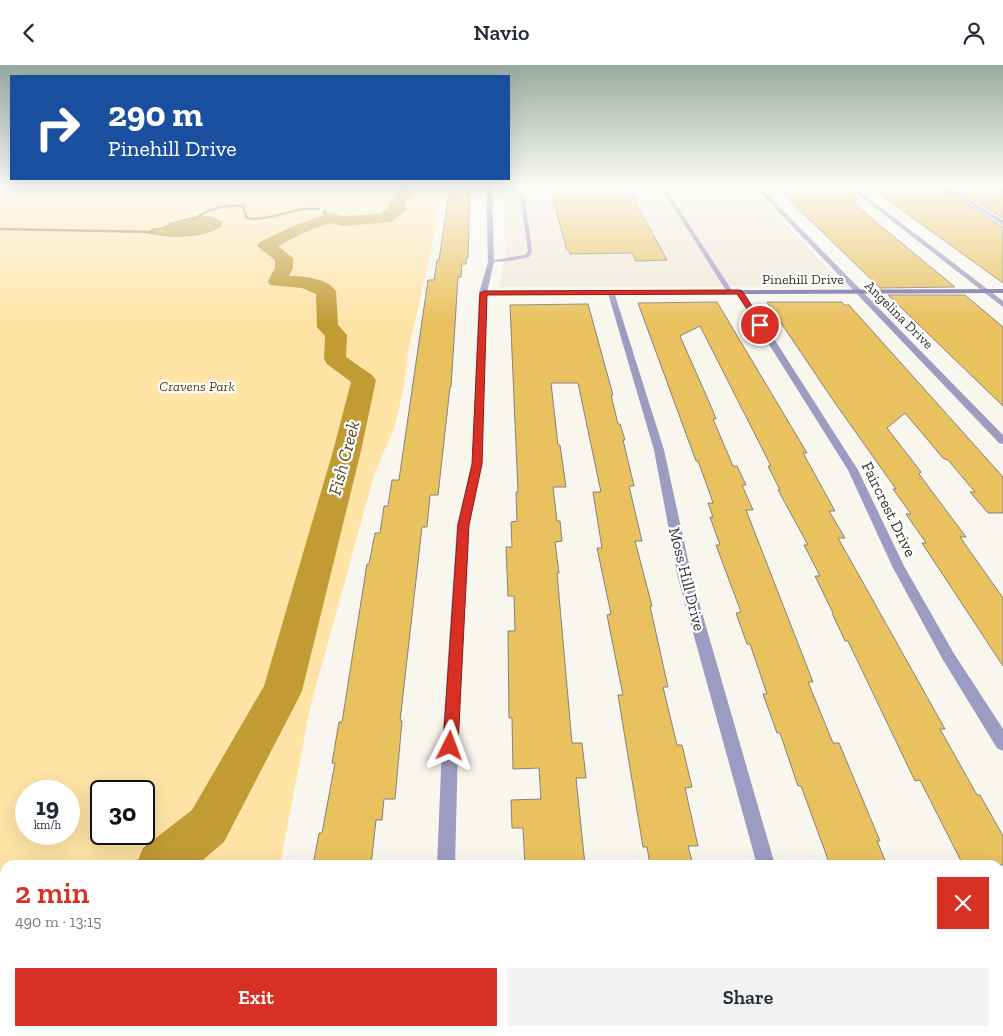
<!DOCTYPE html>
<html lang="en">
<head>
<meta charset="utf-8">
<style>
	:root { --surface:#fff; --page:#f2f2f3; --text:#1f2937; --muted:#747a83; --accent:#d93025 }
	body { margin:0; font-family:"Zilla Slab",serif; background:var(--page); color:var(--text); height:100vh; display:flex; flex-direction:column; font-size:19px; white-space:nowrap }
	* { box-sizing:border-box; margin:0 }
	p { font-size:16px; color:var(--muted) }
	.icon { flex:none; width:28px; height:28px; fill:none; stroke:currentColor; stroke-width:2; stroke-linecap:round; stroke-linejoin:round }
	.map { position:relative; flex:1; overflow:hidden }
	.panel { position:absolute; left:0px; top:795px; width:1004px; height:176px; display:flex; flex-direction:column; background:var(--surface); border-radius:15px 15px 0 0; box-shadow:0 5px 20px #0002 }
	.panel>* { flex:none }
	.top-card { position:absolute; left:10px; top:10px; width:500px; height:105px; border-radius:0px; box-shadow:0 5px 20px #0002; background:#1a4fa0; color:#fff; overflow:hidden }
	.speed { position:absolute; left:15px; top:715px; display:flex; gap:10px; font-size:25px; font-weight:700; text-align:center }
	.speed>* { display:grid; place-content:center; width:65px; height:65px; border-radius:50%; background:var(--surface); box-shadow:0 5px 20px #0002; line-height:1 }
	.speed small { font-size:12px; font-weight:400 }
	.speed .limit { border:2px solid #111; border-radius:8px; background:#fff; color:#111 }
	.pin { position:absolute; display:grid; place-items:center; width:42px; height:42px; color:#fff; margin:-21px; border:2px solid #fff; border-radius:50%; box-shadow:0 1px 5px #0007 }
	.me { position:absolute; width:55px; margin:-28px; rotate:3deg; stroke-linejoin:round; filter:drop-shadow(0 0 4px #0008) }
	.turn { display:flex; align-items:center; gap:18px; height:105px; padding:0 15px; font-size:22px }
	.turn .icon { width:65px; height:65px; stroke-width:2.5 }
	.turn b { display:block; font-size:35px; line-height:42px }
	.round { display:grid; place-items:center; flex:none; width:52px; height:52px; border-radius:0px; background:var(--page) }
	.overview { display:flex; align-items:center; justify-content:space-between; height:85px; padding:0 15px }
	h1 { font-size:30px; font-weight:600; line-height:38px; color:var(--accent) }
	.button { display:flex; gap:10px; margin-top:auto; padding:10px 15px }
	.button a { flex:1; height:58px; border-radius:0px; background:var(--accent); color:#fff; font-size:20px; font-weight:600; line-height:58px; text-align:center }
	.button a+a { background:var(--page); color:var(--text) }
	header { display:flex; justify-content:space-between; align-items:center; height:65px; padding:0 15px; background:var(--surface); font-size:22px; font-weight:600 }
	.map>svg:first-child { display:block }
	.built { fill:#efe9da }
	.green { fill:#ffe4a6; fill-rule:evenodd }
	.water { fill:#c29b35; stroke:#987c34 }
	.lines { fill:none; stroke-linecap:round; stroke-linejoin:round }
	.stream { stroke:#987c34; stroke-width:2.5 }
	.river { fill:#c29b35; fill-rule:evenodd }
	.building { fill:#e9c15e; stroke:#85827c }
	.lane { fill:#9c9bc2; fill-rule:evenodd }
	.street { fill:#9c9bc2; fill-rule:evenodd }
	.secondary { fill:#726fa7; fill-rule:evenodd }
	.route { fill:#d93025; stroke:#8d1f18 }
	.labels { text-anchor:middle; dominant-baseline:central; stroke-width:4.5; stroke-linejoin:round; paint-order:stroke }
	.far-street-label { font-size:14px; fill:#353431; stroke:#fff }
	.far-park-label { font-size:14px; font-style:italic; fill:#4e3e14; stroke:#fff }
	.street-label { font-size:16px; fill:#353431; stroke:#fff }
	.water-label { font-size:18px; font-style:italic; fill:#55451c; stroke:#fff }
</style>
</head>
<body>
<header><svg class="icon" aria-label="back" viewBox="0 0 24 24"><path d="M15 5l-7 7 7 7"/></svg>Navio<svg class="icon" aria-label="person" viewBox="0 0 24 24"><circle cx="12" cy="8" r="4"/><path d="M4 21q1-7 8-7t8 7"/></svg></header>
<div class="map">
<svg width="1003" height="971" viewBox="0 0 1003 971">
	<rect width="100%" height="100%" fill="#f9f6ee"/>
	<!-- built -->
	<path class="built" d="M502,121H750L844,221L499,222L506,189Z"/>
	<!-- green -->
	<path class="green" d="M0,121H442L433,177L408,287L404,321L395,361L374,410L310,643L280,800H5V966H247L246,971H0ZM26,726H69V769H26ZM101,726H144V769H101Z"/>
	<!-- water -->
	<path class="water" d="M196,152H212L222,157L220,162C198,173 172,173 148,168L152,164L163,163L171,158Z"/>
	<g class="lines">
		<!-- stream -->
		<path class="stream" d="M324,146L329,153
			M192,156C208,143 223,140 243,141L247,153C272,157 293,141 318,144
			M0,164L155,167"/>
		<!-- river -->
		<path class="river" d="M402,121H417L404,139L408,144C403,150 396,151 392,157L344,161L330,158L303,168L278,181L293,193V203L289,211C304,211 327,213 336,226L338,260L347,270L346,292L372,310L376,315L361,386L302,626L296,638L224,777L197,800H136L143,783L192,745L264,621L333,386L351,317L327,299L324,294L325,271L317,262L316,229L302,223L270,220L268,216L275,203V195L257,181L260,177L291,162L329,148L344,151L381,149L385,145L390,142L388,140Z
			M5,888V943L0,945V890Z"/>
	</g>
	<!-- building -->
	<path class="building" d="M450,121H470L468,193H466V199H462L461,212H458L451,322H450L438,430H430L427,462H422L400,656H402L395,734H384L382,755H376L371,800H313L319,768H322L335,698H332L339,657H342L367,499H369L375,468H380L384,441H388L392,415H399L428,215H434L437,195H439Z
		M779,121H832L836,123H847L858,132L853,138L955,222L880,223L777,123H781Z
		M904,121H939L1003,162V218L871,123H906Z
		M951,121H1003V153Z
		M586,130L632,131L667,195L636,196L632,188L570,189L569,185H567L552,132H587Z
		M888,230H965L1003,262V341Z
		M717,237L807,388H803L835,446H829L845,473H838L945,664H940L977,730H980L1003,771V800H963L920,715L915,716L848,576H845L832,548H833L815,511H820L804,480H808L778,425H780L768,401H771L700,261L680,271L710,339L716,354H713L733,401H737L746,420H742L753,445H746L813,617H808L833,678H839L880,776H877L887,800H830L801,721H798L780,668H777L763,629H767L750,579H747L736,548L741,547L716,480H720L710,452H713L708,438H713L709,426L698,396H696L638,238Z
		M767,237H842L844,240H849L1003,412V448H988L970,427H975L948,395L943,393L905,348L887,363L921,407L919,409L966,472H960L1003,533V601L922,478H926L906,449H911L893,424H896L835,338Z
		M588,239L613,330H611L618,359H620L625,375H623L634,421H629L642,476H635L652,541H650L668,622H663L677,680H682L692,722L685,723L698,781H688L693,800H650L647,782H643L618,630H623L607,550L611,549L597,483H602L593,427H601L578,318H551L558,380H560L566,422H553L557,456H560L562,476L555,477L559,508H557L572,678H582L586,713H576L585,800H525L523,763H512L511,735L541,734L539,703L513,704L512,653H509L508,566H515L514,531H508L506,482H512L511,457L517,456L516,427H518L510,240Z"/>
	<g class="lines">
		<!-- lane -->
		<path class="lane" d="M660,121H664L733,227L732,228L727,227Z
			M488,122L518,124L524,130L532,186L529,192L509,196L490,197L488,196L525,190L528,186L520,130L517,126L489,124Z"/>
		<!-- street -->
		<path class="street" d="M486,121H492L494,197L487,228L482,399L469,460L458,681L455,800H437L442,681L457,460L472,399L479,228L488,197Z
			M754,121H759L1003,370V379L999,378Z
			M847,121H853L1003,236V242Z
			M941,121H947L1003,155V160Z
			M607,225L614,227L664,385L692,513L775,800H757L678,513L654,385Z
			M737,225L744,227L858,405L904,501L953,587L1003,664V686L997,683L943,595L892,501L848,405L736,227Z
			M999,905H1003V925H999Z
			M428,966H450V971H428Z
			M802,966H824L825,971H803Z"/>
		<!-- secondary -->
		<path class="secondary" d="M1003,224V228L483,230L479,228L483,226Z"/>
	</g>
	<!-- sky -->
	<linearGradient id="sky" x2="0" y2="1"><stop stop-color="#99aaa0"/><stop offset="0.47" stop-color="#fcfbf7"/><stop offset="1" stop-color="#fcfbf7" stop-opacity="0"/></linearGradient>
	<rect width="1003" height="257" fill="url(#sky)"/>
	<!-- route -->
	<path class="route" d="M740,225L742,226L764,260L763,261H758L737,229L487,230L482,399L469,460L458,681L455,686L450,688L445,686L443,681L458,460L472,399L480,228L484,226Z"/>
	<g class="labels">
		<!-- far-street labels -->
		<g class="far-street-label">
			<text x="803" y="214">Pinehill Drive</text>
			<text transform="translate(899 250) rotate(45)">Angelina Drive</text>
		</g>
		<!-- far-park labels -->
		<g class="far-park-label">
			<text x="197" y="321">Cravens Park</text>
		</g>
		<!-- street labels -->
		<g class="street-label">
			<text transform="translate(889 444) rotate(64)">Faircrest Drive</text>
			<text transform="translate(687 514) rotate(76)">Moss Hill Drive</text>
		</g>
		<!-- water labels -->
		<g class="water-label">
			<text transform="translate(344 393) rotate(-75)">Fish Creek</text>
		</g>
	</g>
</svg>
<div class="speed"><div>19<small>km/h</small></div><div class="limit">30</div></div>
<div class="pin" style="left:760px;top:260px;background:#d93025"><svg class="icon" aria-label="arrive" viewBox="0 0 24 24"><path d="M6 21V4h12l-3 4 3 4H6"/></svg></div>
<svg class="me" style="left:450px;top:681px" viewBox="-20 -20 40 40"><path d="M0-17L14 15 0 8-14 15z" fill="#d93025" stroke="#fff" stroke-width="4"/></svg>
<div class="top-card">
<div class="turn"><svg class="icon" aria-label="right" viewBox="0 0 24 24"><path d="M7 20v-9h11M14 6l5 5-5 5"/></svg><div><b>290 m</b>Pinehill Drive</div></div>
</div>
<section class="panel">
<div class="overview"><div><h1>2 min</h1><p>490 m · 13:15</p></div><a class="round" style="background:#d93025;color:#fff"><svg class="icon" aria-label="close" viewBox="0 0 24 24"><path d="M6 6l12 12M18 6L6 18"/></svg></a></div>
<div class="button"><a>Exit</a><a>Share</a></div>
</section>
</div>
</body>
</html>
